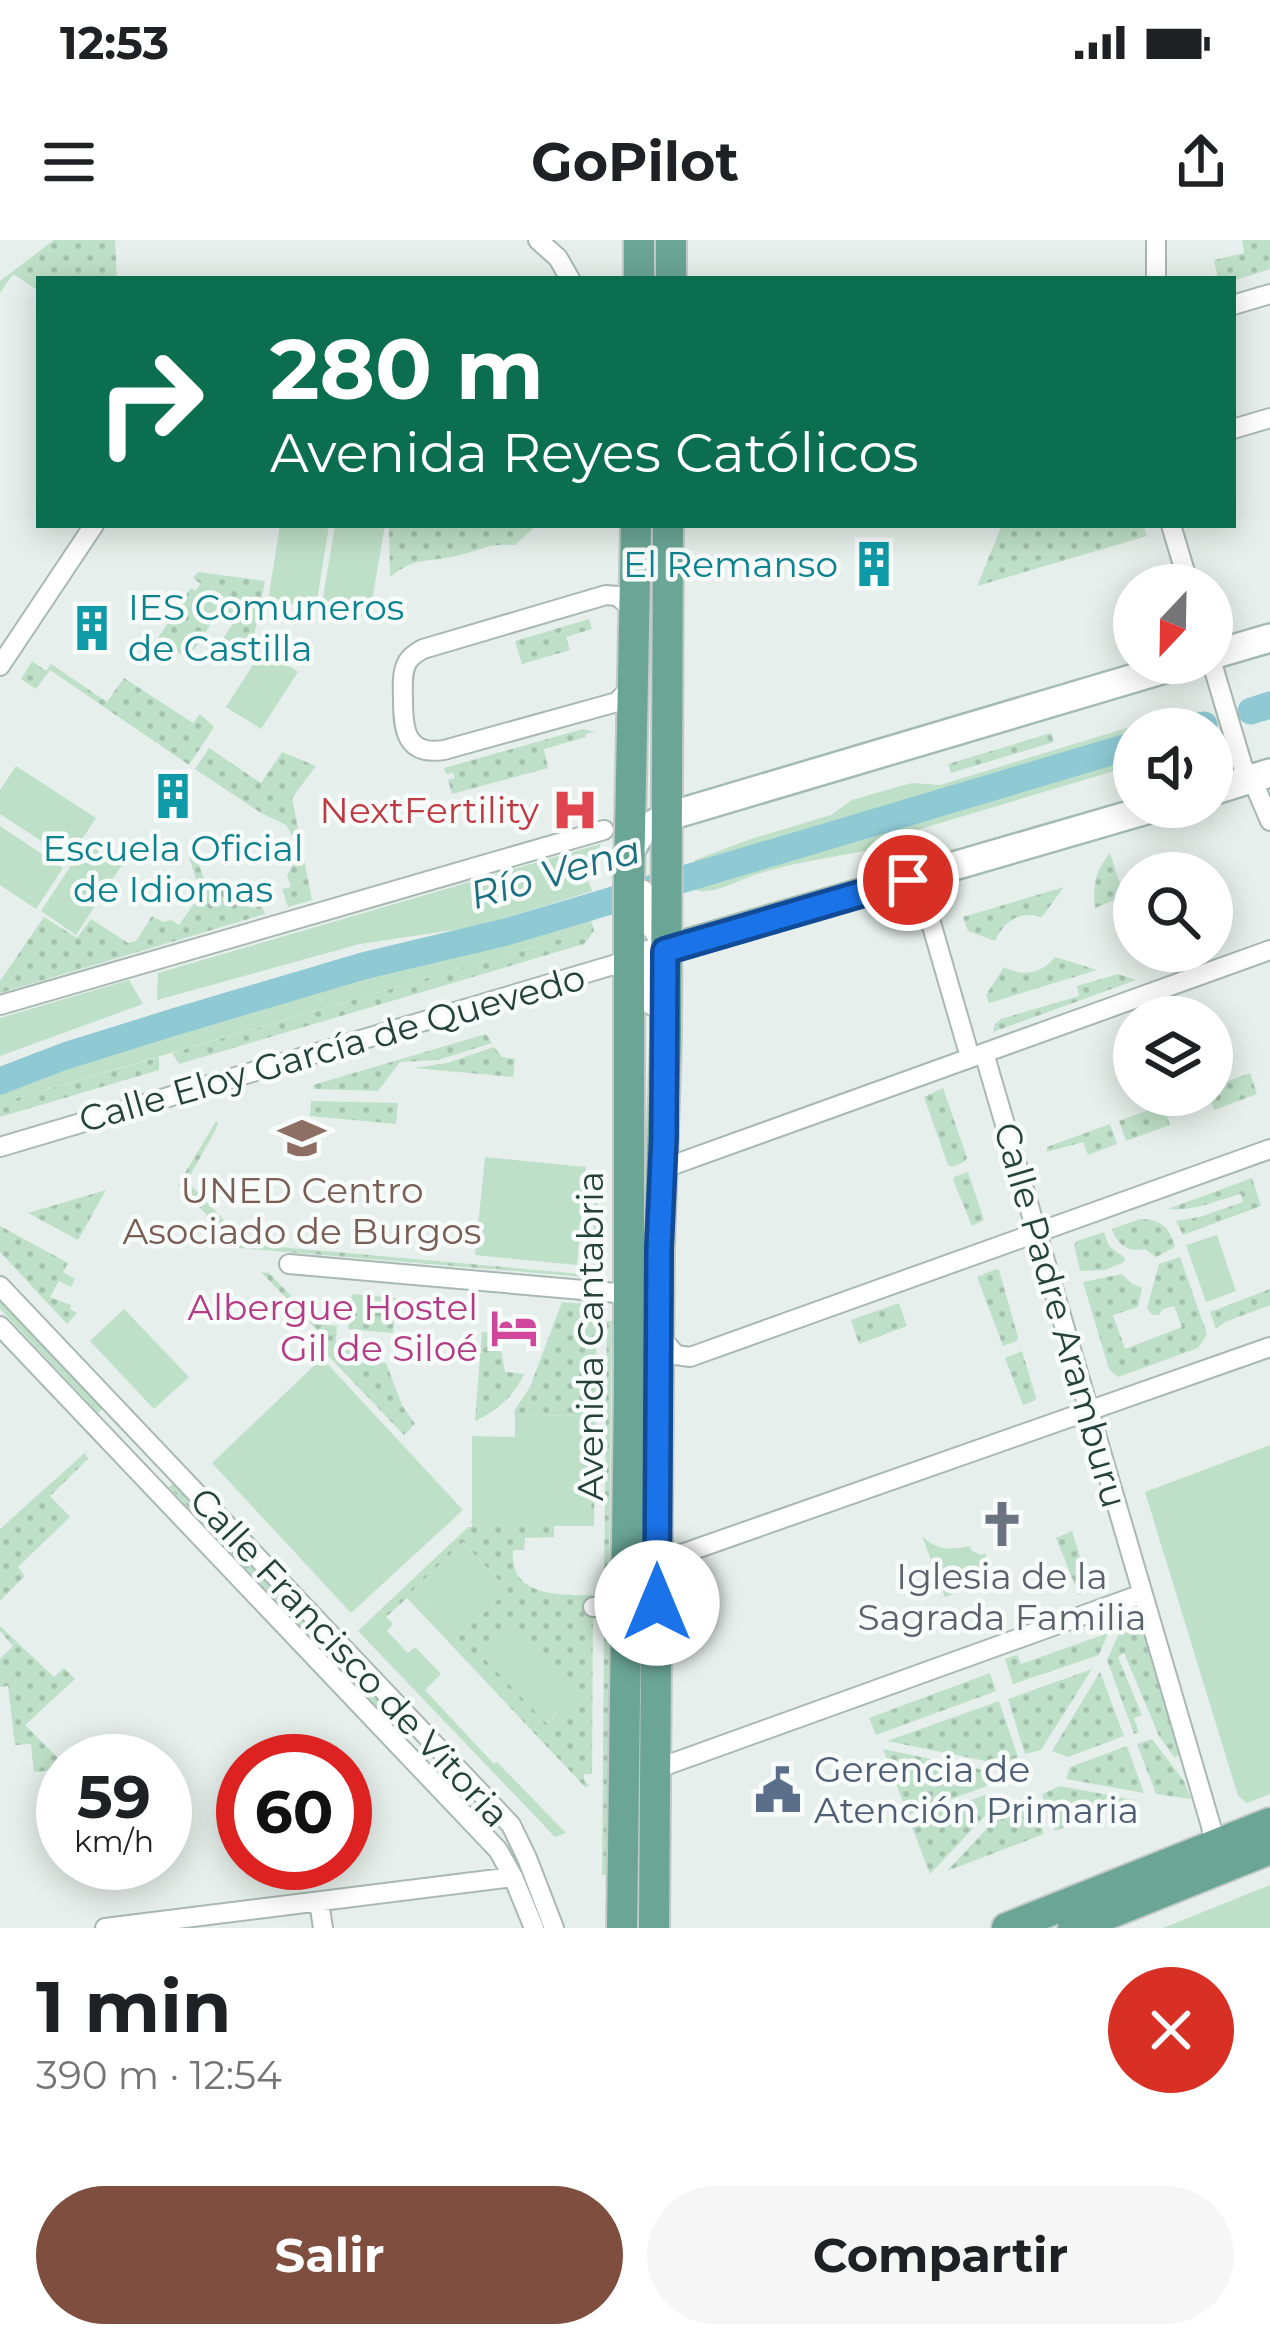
<!DOCTYPE html>
<html lang="es">
<head>
<meta charset="utf-8">
<style>
	:root { --surface:#fff; --page:#f6f6f6; --text:#202124; --muted:#757577; --accent:#7f4e3f }
	body { margin:0; font-family:Montserrat,sans-serif; background:var(--page); color:var(--text); height:100vh; display:flex; flex-direction:column; font-size:45px; white-space:nowrap }
	* { box-sizing:border-box; margin:0 }
	p { font-size:39px; color:var(--muted) }
	.icon { flex:none; width:66px; height:66px; fill:none; stroke:currentColor; stroke-width:2; stroke-linecap:round; stroke-linejoin:round }
	.map { position:relative; height:1688px; overflow:hidden }
	.side { display:flex; flex-direction:column; background:var(--surface); flex:1 }
	.side>* { flex:none }
	.banner { position:absolute; left:36px; top:36px; width:1200px; height:252px; border-radius:0px; box-shadow:0 6px 30px #0003; background:#0b6e4f; color:#fff; overflow:hidden }
	.needle { width:78px; rotate:202deg }
	.buttons { position:absolute; left:1113px; top:324px; display:grid; gap:24px }
	.buttons a { display:grid; place-items:center; width:120px; height:120px; border-radius:50%; background:var(--surface); box-shadow:0 6px 30px #0003; font-size:60px }
	.speed { position:absolute; left:36px; top:1494px; display:flex; gap:24px; font-size:60px; font-weight:700; text-align:center }
	.speed>* { display:grid; place-content:center; width:156px; height:156px; border-radius:50%; background:var(--surface); box-shadow:0 6px 30px #0003; line-height:1 }
	.speed small { font-size:30px; font-weight:400 }
	.speed .limit { border:18px solid #d22; background:#fff; color:#111 }
	.pin { position:absolute; display:grid; place-items:center; width:102px; height:102px; color:#fff; margin:-51px; border:6px solid #fff; border-radius:50%; box-shadow:0 3px 12px #0007 }
	.me { position:absolute; width:132px; margin:-66px; rotate:0deg; stroke-linejoin:round; filter:drop-shadow(0 0 9px #0008) }
	.turn { display:flex; align-items:center; gap:42px; height:252px; padding:0 36px; font-size:54px }
	.turn .icon { width:156px; height:156px; stroke-width:2.5 }
	.turn b { display:block; font-size:84px; line-height:102px }
	.round { display:grid; place-items:center; flex:none; width:126px; height:126px; border-radius:63px; background:var(--page) }
	.overview { display:flex; align-items:center; justify-content:space-between; height:204px; padding:0 36px }
	h1 { font-size:72px; font-weight:700; line-height:90px }
	.action { display:flex; gap:24px; margin-top:auto; padding:24px 36px }
	.action a { flex:1; height:138px; border-radius:72px; background:var(--accent); color:#fff; font-size:48px; font-weight:700; line-height:138px; text-align:center }
	.action a+a { background:var(--page); color:var(--text) }
	.status { display:flex; justify-content:space-between; align-items:center; height:84px; padding:0 60px; background:var(--surface); direction:ltr }
	.status svg { height:33px; fill:currentColor }
	header { display:flex; justify-content:space-between; align-items:center; height:156px; padding:0 36px; background:var(--surface); font-size:54px; font-weight:700 }
	.map>svg:first-child { display:block }
	.grass { fill:#bfe0c8 }
	.park { fill:url(#park-dots); fill-rule:evenodd }
	.lines { fill:none; stroke-linecap:round; stroke-linejoin:round }
	.river { stroke:#8ec9d4; stroke-width:27 }
	.street-casing { stroke:#a8b8b2; stroke-width:22 }
	.secondary-casing { stroke:#a4bbb3; stroke-width:32 }
	.primary-casing { stroke:#c2cac8; stroke-width:34 }
	.street { stroke:#fff; stroke-width:18 }
	.secondary { stroke:#fff; stroke-width:27 }
	.primary { stroke:#6aa596; stroke-width:30 }
	.route-casing { stroke:#114b97; stroke-width:30 }
	.route { stroke:#1a73e8; stroke-width:21 }
	.labels { text-anchor:middle; dominant-baseline:central; stroke-width:9; stroke-linejoin:round; paint-order:stroke }
	.culture-label { font-size:36px; fill:#0d838f; stroke:#f7fbf9; text-anchor:end }
	.health-label { font-size:36px; fill:#be3a42; stroke:#f7fbf9; text-anchor:end }
	.street-label { font-size:36px; fill:#24423a; stroke:#f7fbf9 }
	.education-label { font-size:36px; fill:#785e54; stroke:#f7fbf9 }
	.hotel-label { font-size:36px; fill:#b23c85; stroke:#f7fbf9; text-anchor:end }
	.worship-label { font-size:36px; fill:#5b616d; stroke:#f7fbf9 }
	.service-label { font-size:36px; fill:#4e5e75; stroke:#f7fbf9; text-anchor:start }
	.water-label { font-size:39px; font-style:italic; fill:#1c6f80; stroke:#f7fbf9 }
</style>
</head>
<body>
<div class="status"><b>12:53</b><svg viewBox="0 0 49 12"><path d="M0 12V9h3v3zM5 12V6h3v6zM10 12V3h3v9zM15 12V0h3v12zM26 1h20v11H26zM47 4h2v5h-2z"/></svg></div>
<header><svg class="icon" aria-label="menu" viewBox="0 0 24 24"><path d="M4 6h16M4 12h16M4 18h16"/></svg>GoPilot<svg class="icon" aria-label="share" viewBox="0 0 24 24"><path d="M12 15V3M7 8l5-5 5 5M5 13v7h14v-7"/></svg></header>
<div class="map">
<svg width="1270" height="1688" viewBox="0 0 1270 1688">
	<defs>
		<pattern id="park-dots" width="8" height="8" patternUnits="userSpaceOnUse" patternTransform="scale(3)"><rect width="8" height="8" fill="#bfe0c8"/><path d="M2 2h.1M6 6h.1" fill="none" stroke="#a4c1ad" stroke-width="1.8" stroke-linecap="round"/></pattern>
	</defs>
	<rect width="100%" height="100%" fill="#e6efeb"/>
	<!-- grass -->
	<path class="grass" d="M280,285H329L316,367L268,360Z
		M335,285H385L369,378L321,369Z
		M263,409L298,432L261,489L226,467Z
		M1200,471L1206,489H1134V525L917,590L908,600L897,604C848,616 797,620 749,637C732,643 712,655 695,650V620L751,599L831,575L852,560L883,551L912,543L940,545L1179,472L1191,474Z
		M16,526L96,578L69,619L0,574V550Z
		M0,586L63,628L36,669L0,645Z
		M89,598L124,622L76,695L41,671Z
		M600,604V621L583,626L592,651L480,686L360,704L157,760L158,733Z
		M601,670V677L591,680L581,693L0,863V846Z
		M129,740L143,764L0,816V778Z
		M485,917L586,927L577,1025L475,1015Z
		M1217,995L1236,1051L1206,1062L1186,1005Z
		M124,1069L189,1137L154,1169L90,1101Z
		M322,1118L463,1270L351,1373L212,1223Z
		M515,1175L591,1176L590,1282L472,1281V1196L515,1197Z
		M1270,1205V1554L1247,1563L1238,1556L1145,1252Z
		M922,1296C937,1311 950,1310 970,1306L972,1311L981,1315L985,1313L994,1339L945,1357Z
		M463,1302L508,1350L457,1398L412,1351Z
		M380,1370L393,1384L387,1391L408,1413L415,1407L441,1434L425,1450L494,1524L497,1522L566,1593L555,1597L358,1391Z
		M516,1383L581,1452L546,1484L482,1416Z
		M1270,1645V1688H1163Z"/>
	<!-- park -->
	<path class="park" d="M54,0H115L117,39H39V51L13,34L0,53V41Z
		M1242,0H1270V29L1233,41L1218,39L1214,20L1244,13Z
		M389,285L525,286L537,285L515,305C486,303 482,310 456,316C425,323 417,316 390,337Z
		M1002,285H1143L1147,296L977,346Z
		M198,332L265,341L250,416L223,399L235,380L220,370L188,419L158,398L191,348L195,351L201,344L193,338Z
		M589,379L592,389L566,397L570,410L522,424L515,401Z
		M32,421L46,431L51,424L107,462L124,438L193,483L200,474L214,487L189,525L50,430L36,449L21,439Z
		M583,489L595,492L586,494V497L544,509L548,528L452,554L448,540L455,538L453,533L446,534L444,528Z
		M1051,493L1054,502L951,533L948,524Z
		M209,508L261,543L282,512L316,526L292,558L312,660L288,667L282,649L291,647L287,636L296,618L293,597L286,585L261,573L195,529Z
		M1110,613L1124,656L1095,668C1092,646 1096,629 1110,613Z
		M189,617L198,622L204,639L253,668L262,666L265,674L0,753V741L44,677L77,698L91,679L128,703L136,701L152,676L163,682L171,680L179,685L204,649L198,645Z
		M1064,647L1042,677C1020,670 1004,681 995,701L968,691L963,677Z
		M591,680L594,691L584,704L179,824L172,813L581,693Z
		M1055,717L1097,730L989,763L986,755L1004,727C1022,737 1042,734 1055,717Z
		M1118,734L1136,740L993,792L995,784L1001,779L1079,756L1077,746Z
		M486,794L492,803L438,820L400,822L378,851L314,849L313,845Z
		M494,807L502,817L515,819L513,837L414,828L447,823Z
		M159,817V830L0,877V863Z
		M1250,833L1257,854L1214,870L1209,855H1212V847Z
		M943,848L967,918L964,922L952,927L948,925L924,857Z
		M311,861L398,863L396,884L310,876Z
		M1163,865L1170,885L1126,901L1119,881Z
		M216,881L218,883L215,891L187,941L246,1004L593,1035L595,932L598,933L597,1038L239,1008L178,945Z
		M1110,884L1117,904L1088,915L1083,902L1047,912V907Z
		M968,932L984,980L972,986L953,940L954,937Z
		M1252,938L1261,966L1183,995L1176,981L1200,977L1243,962L1241,954C1217,960 1194,972 1168,969Z
		M106,950L78,1000L28,973Z
		M1140,979C1160,979 1170,987 1175,1007L1156,1017L1145,1009C1129,1013 1117,1005 1112,989Z
		M0,986L68,1023L63,1032L75,1039L71,1047L59,1041L50,1057L71,1065L70,1069L77,1073L67,1084L0,1012Z
		M1104,992L1109,1006L1125,1018L1124,1022L1105,1030L1080,1031L1074,1005L1077,1001Z
		M1180,1017L1207,1094L1198,1108L1118,1137L1109,1129L1083,1042L1122,1034L1131,1043L1142,1048L1138,1067L1113,1075L1125,1109L1182,1087L1174,1066L1163,1069L1159,1075H1152L1147,1068L1159,1024Z
		M996,1029L999,1030L1018,1097L1017,1101L1003,1106L977,1037Z
		M261,1032L269,1033L318,1084L337,1086L335,1109L382,1113L381,1122L386,1123L402,1165L415,1184L404,1195L315,1102L322,1095Z
		M1270,1049V1065L1225,1082L1216,1089L1210,1072Z
		M352,1054L396,1058L393,1093L348,1089Z
		M0,1060L103,1168L98,1173L0,1069Z
		M562,1062L597,1065L594,1286H554V1297L525,1298L524,1310H513C509,1358 561,1355 593,1355L592,1534H584V1540L589,1546L585,1547L407,1358L386,1377L380,1370L468,1287H472L471,1281H590L591,1176L515,1175L514,1171L530,1147ZM463,1302L508,1350L457,1398L412,1351ZM516,1384L580,1452L547,1484L482,1416Z
		M899,1063L907,1086L859,1104L851,1080Z
		M607,1081H612L609,1343H604Z
		M482,1092L498,1093L505,1132L524,1134C514,1156 497,1171 475,1181Z
		M1022,1111L1036,1158L1034,1161L1023,1165L1005,1118Z
		M88,1210L85,1214L88,1219L50,1256L70,1277L18,1327L25,1336L0,1361V1289Z
		M174,1243L393,1475L391,1479L387,1478L169,1247Z
		M1072,1291L1090,1349L1079,1355L1056,1298Z
		M1135,1377L1142,1380L1182,1511L1175,1518L1159,1496L1124,1413L1118,1417L1142,1475L1134,1478L1139,1492L1134,1494L1107,1420L1124,1382Z
		M604,1385H609L607,1635H602Z
		M0,1386L54,1437L64,1428L75,1439L25,1485L63,1523V1529L34,1532L31,1504L15,1505L8,1446L0,1447V1419L13,1406L0,1391Z
		M1108,1393L1099,1415L1013,1444L1005,1419L1017,1415L1021,1424Z
		M1092,1429L1041,1510L1025,1514L1008,1459Z
		M1100,1432L1124,1496L1068,1517L1052,1511Z
		M990,1433L996,1451L876,1495L869,1478Z
		M999,1461L1018,1517L1000,1524L887,1501Z
		M1152,1499L1184,1541L1191,1559L1156,1554L1137,1504Z
		M1127,1506L1144,1553L1066,1539L1070,1527Z
		M883,1509L993,1532L987,1546L908,1575Z
		M1060,1546L1135,1560L1055,1591L1042,1554Z
		M988,1554L999,1561L930,1634L910,1582Z
		M1031,1558L1044,1594L947,1631L1010,1564Z"/>
	<g class="lines">
		<!-- river -->
		<path class="river" d="M1251,471L1270,465
			M1189,489L1204,485
			M0,841L65,816L174,782L363,726L506,692L1134,505"/>
		<defs>
			<path id="street" d="M538,0L558,18L570,39
				M1156,39V0
				M1233,65L1270,54
				M1233,189L1270,178
				M1171,285L1189,345
				M1212,423L1243,527L1252,539L1270,581
				M0,426L94,285
				M632,446L617,462L444,510C406,516 403,490 403,460C403,448 401,432 408,421C412,415 418,412 423,409L606,355L617,356L634,370
				M644,650L645,678L663,707
				M925,662L967,807
				M0,765L604,590
				M984,813L1211,1586L1215,1609
				M0,907L630,720C650,737 651,740 652,766
				M662,929L1270,710
				M289,1024L628,1054
				M0,1046L511,1585L527,1618L554,1688
				M0,1086L498,1610L513,1637L534,1688
				M660,1096L676,1115L690,1117L1270,909
				M653,1316H674L690,1311L1270,1107
				M593,1367H614
				M656,1529L1142,1354
				M319,1662L323,1688
				M105,1688L513,1637"/>
			<path id="secondary" d="M1212,415L1270,398
				M1212,551L1270,533
				M630,611L643,590L666,577L1185,423
				M630,720L1157,567"/>
			<path id="primary" d="M639,39V0
				M671,39V0
				M622,1688L629,1151V641L636,285
				M654,1688L659,1008L666,799L668,285
				M1007,1688L1270,1583
				M1073,1688L1270,1609"/>
		</defs>
		<!-- street casing -->
		<use href="#street" class="street-casing"/>
		<!-- secondary casing -->
		<use href="#secondary" class="secondary-casing"/>
		<!-- primary casing -->
		<use href="#primary" class="primary-casing"/>
		<!-- street -->
		<use href="#street" class="street"/>
		<!-- secondary -->
		<use href="#secondary" class="secondary"/>
		<!-- primary -->
		<use href="#primary" class="primary"/>
	</g>
	<g class="lines">
		<defs>
			<path id="route" d="M657,1363L659,1008L664,898L665,711L908,640"/>
		</defs>
		<!-- route casing -->
		<use href="#route" class="route-casing"/>
		<!-- route -->
		<use href="#route" class="route"/>
	</g>
	<!-- icons -->
	<defs>
		<symbol id="building-bare" viewBox="-9 -9 18 18"><path d="M-4-6H4V6H1V3H-1V6H-4ZM-2.5-4.3h1.7v1.8h-1.7ZM.8-4.3h1.7v1.8H.8ZM-2.5-1h1.7V.8h-1.7ZM.8-1h1.7V.8H.8Z" fill="#0f9aa8" stroke="#f7fbf9" stroke-width="2.5" paint-order="stroke"/></symbol>
		<symbol id="hospital-bare" viewBox="-9 -9 18 18"><path d="M-5-5h3v3.5h4V-5h3V5h-3V1.5h-4V5h-3Z" fill="#e0444e" stroke="#f7fbf9" stroke-width="2.5" paint-order="stroke"/></symbol>
		<symbol id="university-bare" viewBox="-9 -9 18 18"><path d="M0-5L7-2L0 1L-7-2ZM-4 1L0 2.5L4 1V4Q0 6-4 4Z" fill="#8d6e63" stroke="#f7fbf9" stroke-width="2.5" paint-order="stroke"/></symbol>
		<symbol id="hotel-bare" viewBox="-9 -9 18 18"><path d="M-6-4.5h1.5V1H6V5H4.5V3h-9V5H-6ZM-4 0a1.8 1.8 0 1 1 3.6 0ZM.5 0V-2.5h3Q6-2.5 6 0Z" fill="#d1479c" stroke="#f7fbf9" stroke-width="2.5" paint-order="stroke"/></symbol>
		<symbol id="church-bare" viewBox="-9 -9 18 18"><path d="M-1.2-6h2.4v3.5h3.3v2.4h-3.3V6h-2.4V-.1h-3.3v-2.4h3.3Z" fill="#6b7280" stroke="#f7fbf9" stroke-width="2.5" paint-order="stroke"/></symbol>
		<symbol id="civic-bare" viewBox="-9 -9 18 18"><path d="M-.6-6.5H3V-4.5H.6V-3L4-1V1h2V6H-6V1h2V-1L-.6-3ZM-1.2 2.5V6h2.4V2.5Z" fill="#5c6f8a" stroke="#f7fbf9" stroke-width="2.5" paint-order="stroke"/></symbol>
	</defs>
	<g fill-rule="evenodd">
		<use href="#building-bare" x="841" y="291" width="66" height="66"/>
		<use href="#building-bare" x="59" y="355" width="66" height="66"/>
		<use href="#building-bare" x="140" y="523" width="66" height="66"/>
		<use href="#hospital-bare" x="542" y="537" width="66" height="66"/>
		<use href="#university-bare" x="269" y="865" width="66" height="66"/>
		<use href="#hotel-bare" x="481" y="1055" width="66" height="66"/>
		<use href="#church-bare" x="969" y="1251" width="66" height="66"/>
		<use href="#civic-bare" x="745" y="1517" width="66" height="66"/>
	</g>
	<g class="labels">
		<!-- culture labels -->
		<g class="culture-label">
			<text x="838" y="324">El Remanso</text>
			<text x="128" y="367" text-anchor="start">IES Comuneros<tspan x="128" dy="41">de Castilla</tspan></text>
			<text x="173" y="608" text-anchor="middle">Escuela Oficial<tspan x="173" dy="41">de Idiomas</tspan></text>
		</g>
		<!-- health labels -->
		<g class="health-label">
			<text x="539" y="570">NextFertility</text>
		</g>
		<!-- street labels -->
		<g class="street-label">
			<text transform="translate(332 808) rotate(-16)">Calle Eloy García de Quevedo</text>
			<text transform="translate(1061 1075) rotate(74)">Calle Padre Aramburu</text>
			<text transform="translate(590 1096) rotate(-90)">Avenida Cantabria</text>
			<text transform="translate(350 1417) rotate(47)">Calle Francisco de Vitoria</text>
		</g>
		<!-- education labels -->
		<g class="education-label">
			<text x="302" y="950">UNED Centro<tspan x="302" dy="41">Asociado de Burgos</tspan></text>
		</g>
		<!-- hotel labels -->
		<g class="hotel-label">
			<text x="478" y="1067">Albergue Hostel<tspan x="478" dy="41">Gil de Siloé</tspan></text>
		</g>
		<!-- worship labels -->
		<g class="worship-label">
			<text x="1002" y="1336">Iglesia de la<tspan x="1002" dy="41">Sagrada Familia</tspan></text>
		</g>
		<!-- service labels -->
		<g class="service-label">
			<text x="814" y="1529">Gerencia de<tspan x="814" dy="41">Atención Primaria</tspan></text>
		</g>
		<!-- water labels -->
		<g class="water-label">
			<text transform="translate(555 632) rotate(-16)">Río Vena</text>
		</g>
	</g>
</svg>
<div class="buttons">
<a><svg class="needle" viewBox="-14 -14 28 28"><path d="M0-13l5 13h-10z" fill="#e53935"/><path d="M0 13l5-13h-10z" fill="#757577"/></svg></a>
<a><svg class="icon" aria-label="sound" viewBox="0 0 24 24"><path d="M4 9h4l5-4v14l-5-4H4zM17 9q2 3 0 6"/></svg></a>
<a><svg class="icon" aria-label="search" viewBox="0 0 24 24"><circle cx="10" cy="10" r="6"/><path d="M15 15l6 6"/></svg></a>
<a><svg class="icon" aria-label="layers" viewBox="0 0 24 24"><path d="M12 4l9 5-9 5-9-5zM3 14l9 5 9-5"/></svg></a>
</div>
<div class="speed"><div>59<small>km/h</small></div><div class="limit">60</div></div>
<div class="pin" style="left:908px;top:640px;background:#d93025"><svg class="icon" aria-label="arrive" viewBox="0 0 24 24"><path d="M6 21V4h12l-3 4 3 4H6"/></svg></div>
<svg class="me" style="left:657px;top:1363px" viewBox="-20 -20 40 40"><circle r="19" fill="#fff"/><path d="M0-13L10 11 0 6-10 11z" fill="#1a73e8"/></svg>
<div class="banner">
<div class="turn"><svg class="icon" aria-label="right" viewBox="0 0 24 24"><path d="M7 20v-9h11M14 6l5 5-5 5"/></svg><div><b>280 m</b>Avenida Reyes Católicos</div></div>
</div>
</div>
<section class="side">
<div class="overview"><div><h1>1 min</h1><p>390 m · 12:54</p></div><a class="round" style="background:#d93025;color:#fff"><svg class="icon" aria-label="close" viewBox="0 0 24 24"><path d="M6 6l12 12M18 6L6 18"/></svg></a></div>
<div class="action"><a>Salir</a><a>Compartir</a></div>
</section>
</body>
</html>
